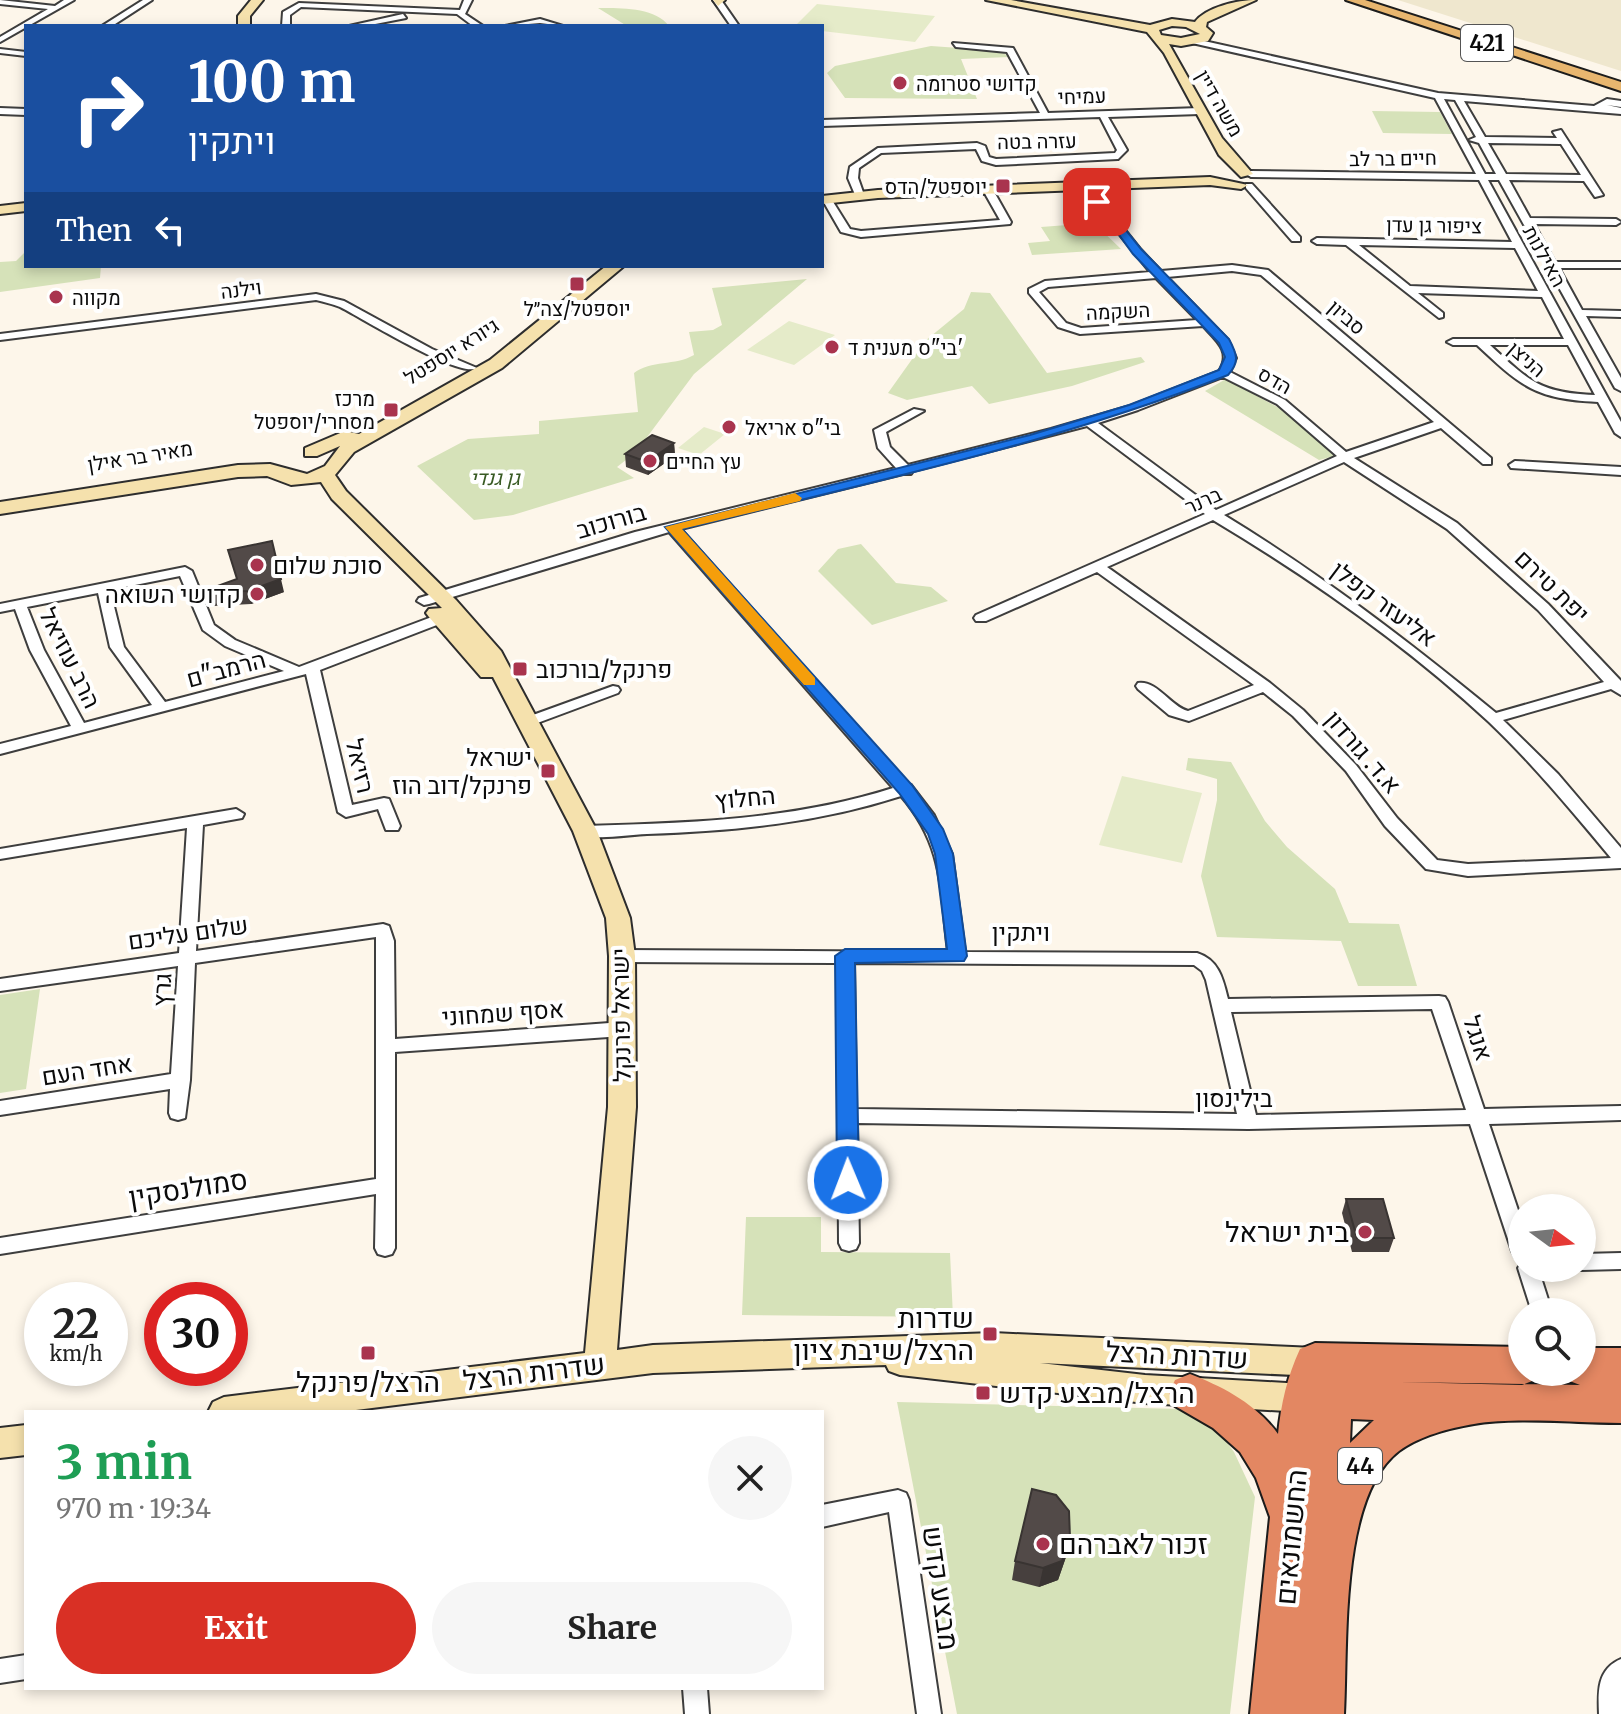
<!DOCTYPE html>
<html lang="en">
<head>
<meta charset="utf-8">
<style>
	:root { --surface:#fff; --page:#f6f6f6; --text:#222; --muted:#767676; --accent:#d93025 }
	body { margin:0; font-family:Merriweather,Heebo,serif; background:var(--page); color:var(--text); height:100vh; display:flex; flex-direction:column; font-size:30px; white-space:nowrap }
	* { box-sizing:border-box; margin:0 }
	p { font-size:26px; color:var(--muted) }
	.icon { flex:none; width:44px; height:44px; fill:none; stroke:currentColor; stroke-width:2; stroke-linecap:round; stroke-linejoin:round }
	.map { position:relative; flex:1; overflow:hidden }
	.details { position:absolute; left:24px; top:1410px; width:800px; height:280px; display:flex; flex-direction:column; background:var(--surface); border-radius:0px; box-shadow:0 4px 12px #0003 }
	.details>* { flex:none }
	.top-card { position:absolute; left:24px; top:24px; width:800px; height:244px; border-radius:0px; box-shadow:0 4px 12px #0003; background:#1a4fa0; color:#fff; overflow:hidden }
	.needle { width:52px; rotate:105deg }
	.buttons { position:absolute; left:1508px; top:1194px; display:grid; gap:16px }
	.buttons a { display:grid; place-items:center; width:88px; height:88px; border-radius:50%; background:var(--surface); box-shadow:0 4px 12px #0003; font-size:40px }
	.speed { position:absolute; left:24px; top:1282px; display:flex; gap:16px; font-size:40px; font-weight:700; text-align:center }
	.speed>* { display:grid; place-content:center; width:104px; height:104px; border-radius:50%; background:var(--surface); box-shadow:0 4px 12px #0003; line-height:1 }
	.speed small { font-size:20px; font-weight:400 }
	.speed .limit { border:12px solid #d22; background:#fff; color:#111 }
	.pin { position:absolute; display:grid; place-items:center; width:68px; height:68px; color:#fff; margin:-34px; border-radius:16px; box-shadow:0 4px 12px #0006 }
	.me { position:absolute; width:88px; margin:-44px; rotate:359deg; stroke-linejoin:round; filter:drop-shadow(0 0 6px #0008) }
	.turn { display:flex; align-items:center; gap:28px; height:168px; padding:0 32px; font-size:36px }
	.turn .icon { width:104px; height:104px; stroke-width:2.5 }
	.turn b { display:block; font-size:56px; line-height:68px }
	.then { display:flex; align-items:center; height:76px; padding:0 32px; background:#0003; gap:16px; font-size:30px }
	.round { display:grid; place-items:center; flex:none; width:84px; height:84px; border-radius:42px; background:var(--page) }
	.headline { display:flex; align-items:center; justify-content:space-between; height:136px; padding:0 32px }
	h1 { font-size:48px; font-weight:700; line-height:60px; color:#1e9e55 }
	.primary-button { display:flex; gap:16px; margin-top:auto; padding:16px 32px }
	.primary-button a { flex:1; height:92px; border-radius:48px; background:var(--accent); color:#fff; font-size:32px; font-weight:700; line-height:92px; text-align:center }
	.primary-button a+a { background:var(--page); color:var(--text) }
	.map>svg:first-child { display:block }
	.farmland { fill:#efe7ce }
	.green { fill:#d6e2b9 }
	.pitch { fill:#e5ebc9 }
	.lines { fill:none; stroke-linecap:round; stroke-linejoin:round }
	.street-casing { stroke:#3e3e3e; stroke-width:4 }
	.secondary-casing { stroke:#2d2d2d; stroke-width:4 }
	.primary-casing { stroke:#1c1c1c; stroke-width:4 }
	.highway-casing { stroke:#1c1c1c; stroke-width:4 }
	.street { fill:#fff; fill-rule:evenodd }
	.secondary { fill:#f5e1ad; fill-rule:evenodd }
	.primary { fill:#e8b66f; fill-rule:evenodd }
	.highway { fill:#e38762; fill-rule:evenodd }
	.wall { fill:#47403e }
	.shaded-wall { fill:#393432 }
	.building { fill:#524a48; stroke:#393432; stroke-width:2 }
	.route { fill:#1a73e8; stroke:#114b97; stroke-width:2 }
	.slow { fill:#f59e0b }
	.poi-dot { fill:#a9344e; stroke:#fff; stroke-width:3 }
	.labels { text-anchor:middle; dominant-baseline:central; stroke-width:8; stroke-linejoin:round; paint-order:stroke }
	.far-poi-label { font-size:20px; fill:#0b0b0b; stroke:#fff; text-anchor:start }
	.far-street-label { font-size:20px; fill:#0b0b0b; stroke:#fff }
	.far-park-label { font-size:20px; font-style:italic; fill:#385a23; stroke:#fff }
	.shield { fill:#fff; stroke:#545454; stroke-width:2 }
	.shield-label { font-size:22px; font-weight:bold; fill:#0b0b0b }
	.street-label { font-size:24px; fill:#0b0b0b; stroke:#fff }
	.poi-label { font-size:24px; fill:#0b0b0b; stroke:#fff; text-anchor:start }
	.near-street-label { font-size:28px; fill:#0b0b0b; stroke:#fff }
	.near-poi-label { font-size:28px; fill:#0b0b0b; stroke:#fff; text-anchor:end }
</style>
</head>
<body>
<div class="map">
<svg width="1621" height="1714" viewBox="0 0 1621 1714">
	<rect width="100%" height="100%" fill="#fdf6ea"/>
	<!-- farmland -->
	<path class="farmland" d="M1398,0H1621V71Z"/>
	<!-- green -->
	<path class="green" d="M598,8C620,8 655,7 669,26H627Z
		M931,46L1001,51L1009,57L961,59L977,99L845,98L827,73L835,66Z
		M1372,111L1440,112L1452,134L1383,133Z
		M1094,223L1121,249L1032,255L1028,243L1050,241L1041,227Z
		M26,251V266H101L100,278L0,292V262L16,261Z
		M807,279L694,374L636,452L617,467L634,478L513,515L474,520L417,466L468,439L539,434V421L638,412L634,373C651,360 675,366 694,355L689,332L713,330L722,325L712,288Z
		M971,292L990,293L1047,373L1141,357L1145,362L1072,386L989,404L972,386L907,400L888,393L925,341L964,309Z
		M1226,379L1290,414L1335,456L1319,460L1205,391Z
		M861,544L896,583L931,587L948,601L872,625L818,571L838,549Z
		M1188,758L1231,762L1265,821L1287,847L1335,889L1349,923L1399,924L1417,986H1358L1341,941L1217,937L1201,876L1217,800V779L1186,770Z
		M40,989L26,1089L0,1093V995Z
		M746,1217H821V1252L950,1253L953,1317L742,1315Z
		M897,1402L1182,1409L1214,1425L1234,1452L1255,1497L1230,1714H957Z"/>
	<!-- pitch -->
	<path class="pitch" d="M817,4L935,16L915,42L822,31V26H795Z
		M789,321L835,335L794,365L747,350Z
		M704,427L725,434L699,455L678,448Z
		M1122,776L1202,793L1182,863L1099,845Z"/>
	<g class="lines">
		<defs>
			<path id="street" d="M0,0L55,6L64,0H74L0,42V37L48,9L0,4Z
				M143,0H152L112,26H102Z
				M464,0H472L465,14L483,26H473L457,14L301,7L290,15V26H282L283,12L299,3L460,10Z
				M713,0H721L739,26H731Z
				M403,14L406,18L365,26H349Z
				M540,19L563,26L540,23L505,26Z
				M1195,39L1438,93L1594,106L1607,99L1621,101V107L1607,105L1621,108V114L1464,101L1485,137L1557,138L1553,132L1561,130L1603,195L1595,197L1584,181L1509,180L1530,218L1616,219L1621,222L1616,225L1534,224L1555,262H1621V268H1559L1582,310L1621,311V317L1586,316L1621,378V391L1615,388L1499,180H1488L1621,422V437L1615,433L1598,402C1535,399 1522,387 1477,345H1453L1447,342L1453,339H1564L1542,297L1418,293L1443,313V317L1439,318L1346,245L1317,244L1312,241L1317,238L1512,242L1479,180L1251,177L1246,174L1251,171L1476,174L1435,98L1192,43ZM1444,99L1455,100L1476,137L1469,140L1479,143L1496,174H1485ZM1488,143L1561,144L1581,175L1506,174ZM1359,245L1515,248L1538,291L1410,286ZM1490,345H1568L1595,395C1540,393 1529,381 1490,345Z
				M953,43L1013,48L1048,113L1200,108L1204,111L1200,114L1108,117L1127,150L1118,159L996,165L982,161L976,149L881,153L859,168L858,178L864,195L856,197L848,178L850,167L878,148L977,143L985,146L989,157L996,159L1115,153L1117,150L1100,117L822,126V120L1040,113L1007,52L956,47Z
				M0,49L26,52V56L0,53Z
				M0,108L26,109V115L0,114Z
				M1085,183L1088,184L1141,250L1161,271L1232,265L1268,270L1491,458V464H1483L1441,428L1354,458L1457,523L1548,604L1621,681V695L1611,689L1503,720L1558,774L1621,848V868L1468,876L1426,869L1385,826L1346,771L1293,716L1263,692L1189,721L1169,715L1138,689L1136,686L1138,683C1157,680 1170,706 1188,711L1254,685L1097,572L986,621H976L974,618L976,615L1205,514L1087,426L913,471L911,474H903L681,529L908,784L911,785L934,815L952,854L965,952L1197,953C1219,960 1223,979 1228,999L1439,996L1445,997L1448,1002L1484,1109L1621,1106V1120L1489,1124L1522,1222V1259L1515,1257L1512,1251L1470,1124L1248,1129L857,1123L859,1243L856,1249L849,1251L842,1249L839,1243L837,963L622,962L616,960L614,956L616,952L622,950L948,952C940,889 944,846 901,796C818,823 733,831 647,834C626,835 600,840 579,835L577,831L585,826C689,823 793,820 893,788L669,532L429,604L424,605L417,601L419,598L635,532L896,468L878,448L874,430L914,409L924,411L886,432L890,447L908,465L1051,429L1130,406L1219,371C1232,352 1216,340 1203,326L1080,334L1058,327L1029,293V289L1045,281L1150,272L1082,188L1080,186ZM1232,271L1261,275L1434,422L1346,452L1285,400L1230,372L1236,358L1228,340L1167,277ZM1156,278L1197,320L1081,328L1066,323L1039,292L1048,287ZM1223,377L1277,404L1337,456L1216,510L1098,423L1138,410ZM1344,462L1447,529L1538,610L1604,682L1496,713C1408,641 1321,574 1224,515ZM1213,520C1310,578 1406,645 1489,722C1533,764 1572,811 1611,858L1468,864L1437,860L1397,818L1356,765L1303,710L1270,683L1107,567ZM854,963L1194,965L1202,971L1206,980L1237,1114L856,1109ZM1432,1009L1466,1110L1256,1115L1231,1012Z
				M1246,184H1252L1300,237V241H1292L1246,188Z
				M988,187L993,190L1011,222L1010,224L861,237L841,232L822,199L830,197L850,229L861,231L1000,220L983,190Z
				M316,294L344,301L432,349L477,368C460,379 362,318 340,307C333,304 324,302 316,300L0,340V334Z
				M1515,461L1621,467V475L1511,468L1509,465Z
				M185,567L192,571L214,625L235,640L299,667L445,612H455L457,615L455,618L320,670L352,805L384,798L389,799L400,826L398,830H386L378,809L346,817L338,812L306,674L0,754V744L71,726L30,650L15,609L0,612V604ZM180,576L203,630L225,646L284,671L165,702L124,647L110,590ZM98,593L110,647L152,705L84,723L44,650L27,607Z
				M613,686L618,687L620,690L618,693L532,725H522L520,722L522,719Z
				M236,809L244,814L242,818L203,825L196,951L383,924L389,926L394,941L395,1039L623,1022L629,1024L632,1029L629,1034L623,1036L395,1052V1248L392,1254L385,1256L378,1254L375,1248L376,1194L0,1254V1238L376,1179V937L195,963L190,1080L185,1118L178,1120L171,1118L169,1113L170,1089L0,1115V1101L171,1074L178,966L0,991V979L179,953L187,828L0,859V849Z
				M1621,1253V1269L1582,1270L1575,1268H1582V1254Z
				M1522,1262V1268H1538L1552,1312H1532L1518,1268Z
				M898,1490L906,1493L909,1500L941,1714H917L889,1512L822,1527V1505Z
				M26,1655V1679L0,1683V1659Z
				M1621,1659V1714H1599C1598,1692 1597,1669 1621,1659Z
				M683,1688H707L709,1714H685Z"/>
			<path id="secondary" d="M251,0H263L250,16V26H238V16Z
				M713,0H725L718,6Z
				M986,0H1011L1150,25L1172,19L1195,22C1206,7 1238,0 1256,0L1207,22L1206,27L1213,33L1208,41L1181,46L1169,44L1222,138L1253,174L1241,177L1219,155L1164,53L1147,32ZM1172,26L1186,27L1200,34L1181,38L1161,35L1159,30Z
				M1210,177L1248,185L1241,189L1210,185L878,198L822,204V196L878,190Z
				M26,203V211L0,214V206Z
				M606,266H624L502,368L354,452L335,475L346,491L456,600L501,651L597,831L630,918L635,956L636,1107L617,1350L653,1345L993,1333L1315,1348L1326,1352L1331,1362L1326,1372L1315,1376L1040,1363L1145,1375L1303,1384L1314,1388L1319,1398L1314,1408L1303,1412L1145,1403L900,1375L889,1371L886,1365L653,1373L340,1412H208L213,1402L224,1397L585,1353L608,1107L609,956L606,918L573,831L493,677H481L429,617L426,613L429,609L442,608L332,499L321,482L291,485L267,476L238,477L0,514V502L238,465L270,464L307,474L325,466L340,446L317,456H305V448L345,431L359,434L490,360Z
				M26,1425V1455L0,1458V1428Z"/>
			<path id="primary" d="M1346,0H1365L1621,82V91Z"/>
			<path id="highway" d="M1315,1343L1522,1347V1372H1540L1537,1379L1522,1385L1399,1382L1580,1385L1567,1380L1563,1372H1582V1348H1621V1423C1579,1423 1513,1417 1474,1424C1450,1428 1419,1436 1399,1451C1339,1497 1348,1644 1344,1714H1250L1270,1517L1256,1478L1240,1452L1213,1428L1175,1406L1169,1393L1175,1380L1190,1374C1224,1387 1256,1404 1278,1434C1281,1404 1287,1377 1300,1349ZM1351,1419L1374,1420L1350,1443Z"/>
		</defs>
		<!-- street casing -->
		<use href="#street" class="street-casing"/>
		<!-- secondary casing -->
		<use href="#secondary" class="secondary-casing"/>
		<!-- primary casing -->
		<use href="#primary" class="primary-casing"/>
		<!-- highway casing -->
		<use href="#highway" class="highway-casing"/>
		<!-- street -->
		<use href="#street" class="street"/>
		<!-- secondary -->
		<use href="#secondary" class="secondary"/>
		<!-- primary -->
		<use href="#primary" class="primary"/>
		<!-- highway -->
		<use href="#highway" class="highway"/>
	</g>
	<!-- wall -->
	<path class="wall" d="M674,443L675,456L648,475L626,467L625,454Z
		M209,589L284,592L251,604L214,606Z
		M1346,1199L1394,1238L1389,1252H1352L1342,1213Z
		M1070,1538L1066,1557L1058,1580L1039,1587L1012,1580L1015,1561Z"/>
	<!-- shaded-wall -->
	<path class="shaded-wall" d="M674,443L675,456L648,475L647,462Z
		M272,541L284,592L251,604L248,591Z
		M1070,1538L1066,1557L1058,1580L1039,1587L1043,1568Z"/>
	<!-- building -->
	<path class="building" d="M652,435L674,443L647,462L625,454Z
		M272,541L281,579L248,591L210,592L209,589L237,579L228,550Z
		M1346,1199H1383L1394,1238H1357Z
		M1032,1489L1056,1495L1069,1511L1070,1538L1062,1561L1043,1568L1015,1561Z"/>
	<!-- route -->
	<path class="route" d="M1093,199H1101L1141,249L1229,339C1237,354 1240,362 1228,375C1051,445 866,483 682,529L912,785L943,829L953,854L967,956L964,961L855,963L859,1180L856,1186H840L837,1180L835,956L845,949H947L935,854L928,834L899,793L665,527L1030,435L1129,405L1219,370L1225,357L1219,343L1133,254Z"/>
	<!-- slow -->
	<path class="slow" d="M795,493L802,498L800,501L682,529L815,678V685H804L665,527Z"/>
	<!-- markers -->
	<g class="poi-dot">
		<circle cx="900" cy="83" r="8"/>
		<rect x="995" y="178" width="16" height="16" rx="4"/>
		<rect x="569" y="276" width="16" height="16" rx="4"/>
		<circle cx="56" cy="297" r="8"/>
		<circle cx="832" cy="347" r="8"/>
		<rect x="383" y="402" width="16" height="16" rx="4"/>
		<circle cx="729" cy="427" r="8"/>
		<circle cx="650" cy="461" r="8"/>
		<circle cx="257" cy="565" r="8"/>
		<circle cx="257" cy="594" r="8"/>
		<rect x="512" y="661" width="16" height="16" rx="4"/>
		<rect x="540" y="763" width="16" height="16" rx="4"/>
		<circle cx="1365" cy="1232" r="8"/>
		<rect x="982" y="1326" width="16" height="16" rx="4"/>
		<rect x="360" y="1345" width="16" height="16" rx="4"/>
		<rect x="975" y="1385" width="16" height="16" rx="4"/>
		<circle cx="1043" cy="1544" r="8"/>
	</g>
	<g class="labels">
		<!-- far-poi labels -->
		<g class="far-poi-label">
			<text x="916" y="83">קדושי סטרומה</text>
			<text x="987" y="186" text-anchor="end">יוספטל/הדס</text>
			<text x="72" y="297">מקווה</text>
			<text x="577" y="308" text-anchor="middle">יוספטל/צה״ל</text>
			<text x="848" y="347">בי"ס מענית ד'</text>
			<text x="375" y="398" text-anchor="end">מרכז<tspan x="375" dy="23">מסחרי/יוספטל</tspan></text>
			<text x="745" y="427">בי"ס אריאל</text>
			<text x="666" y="461">עץ החיים</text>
		</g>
		<!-- far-street labels -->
		<g class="far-street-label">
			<text transform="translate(1082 96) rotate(-2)">עמיחי</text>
			<text transform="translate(1220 103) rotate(60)">משה דיין</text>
			<text transform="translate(1037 141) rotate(-1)">עזרה בטה</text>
			<text transform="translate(1393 158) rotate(-1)">חיים בר לב</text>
			<text transform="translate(1434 225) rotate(1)">ציפור גן עדן</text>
			<text transform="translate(1545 256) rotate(61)">האילנות</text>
			<text transform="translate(241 289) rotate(-7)">וילנה</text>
			<text transform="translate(1118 311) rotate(-3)">השקמה</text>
			<text transform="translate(1347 317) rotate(41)">סביון</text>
			<text transform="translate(451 351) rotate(-32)">גיורא יוספטל</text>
			<text transform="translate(1527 359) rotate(41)">הניצן</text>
			<text transform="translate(1275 380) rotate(29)">הדס</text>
			<text transform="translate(140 456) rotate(-9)">מאיר בר אילן</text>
			<text transform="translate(1203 500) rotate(-24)">ברנר</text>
		</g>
		<!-- far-park labels -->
		<g class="far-park-label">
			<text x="495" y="477">גן גנדי</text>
		</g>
		<!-- shield labels -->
		<g class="shield">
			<rect x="1461" y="25" width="52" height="36" rx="6"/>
			<rect x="1338" y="1448" width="44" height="36" rx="6"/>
		</g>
		<g class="shield-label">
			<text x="1487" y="43">421</text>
			<text x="1360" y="1466">44</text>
		</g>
		<!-- street labels -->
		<g class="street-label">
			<text transform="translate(611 521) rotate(-16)">בורוכוב</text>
			<text transform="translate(1552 586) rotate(44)">יפת טירם</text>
			<text transform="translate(1384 604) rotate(37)">אליעזר קפלן</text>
			<text transform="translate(70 658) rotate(64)">הרב עוזיאל</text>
			<text transform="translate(226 669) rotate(-15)">הרמב"ם</text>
			<text transform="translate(1363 752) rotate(49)">א.ד. גורדון</text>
			<text transform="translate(360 766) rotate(77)">רזיאל</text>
			<text transform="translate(745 798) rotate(-5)">החלוץ</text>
			<text x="1021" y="932">ויתקין</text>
			<text transform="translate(188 933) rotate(-8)">שלום עליכם</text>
			<text transform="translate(162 990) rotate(-87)">גרץ</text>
			<text transform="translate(503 1013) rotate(-4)">אסף שמחוני</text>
			<text transform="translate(621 1015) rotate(-91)">ישראל פרנקל</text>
			<text transform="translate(1478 1038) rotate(72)">אנגל</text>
			<text transform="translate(87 1070) rotate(-9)">אחד העם</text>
			<text x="1234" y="1098">בילינסון</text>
		</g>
		<!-- poi labels -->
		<g class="poi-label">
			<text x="273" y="565">סוכת שלום</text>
			<text x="241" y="594" text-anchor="end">קדושי השואה</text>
			<text x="536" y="669">פרנקל/בורכוב</text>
			<text x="532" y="757" text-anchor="end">ישראל<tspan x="532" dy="28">פרנקל/דוב הוז</tspan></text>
		</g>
		<!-- near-street labels -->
		<g class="near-street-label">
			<text transform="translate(188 1188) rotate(-9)">סמולנסקין</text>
			<text transform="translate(1177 1355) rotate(3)">שדרות הרצל</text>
			<text transform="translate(534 1372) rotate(-7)">שדרות הרצל</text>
			<text transform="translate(1291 1537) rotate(-85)">החשמונאים</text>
			<text transform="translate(941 1588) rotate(82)">מבצע קדש</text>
		</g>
		<!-- near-poi labels -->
		<g class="near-poi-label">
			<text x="1349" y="1232">בית ישראל</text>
			<text x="974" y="1318">שדרות<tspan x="974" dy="32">הרצל/שיבת ציון</tspan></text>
			<text x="368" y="1382" text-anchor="middle">הרצל/פרנקל</text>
			<text x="999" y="1393" text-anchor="start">הרצל/מבצע קדש</text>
			<text x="1059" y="1544" text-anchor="start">זכור לאברהם</text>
		</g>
	</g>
</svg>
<div class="buttons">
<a><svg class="needle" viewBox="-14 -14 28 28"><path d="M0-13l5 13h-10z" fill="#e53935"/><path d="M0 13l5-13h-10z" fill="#767676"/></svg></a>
<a><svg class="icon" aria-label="search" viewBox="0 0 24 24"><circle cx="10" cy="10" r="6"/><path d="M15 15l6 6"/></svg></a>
</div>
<div class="speed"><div>22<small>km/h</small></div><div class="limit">30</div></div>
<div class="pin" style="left:1097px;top:202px;background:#d93025"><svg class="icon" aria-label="arrive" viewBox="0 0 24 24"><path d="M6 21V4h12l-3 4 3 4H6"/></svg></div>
<svg class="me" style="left:848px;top:1180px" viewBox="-20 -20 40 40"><circle r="17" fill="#1a73e8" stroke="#fff" stroke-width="3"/><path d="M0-11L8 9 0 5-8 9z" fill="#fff"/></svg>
<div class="top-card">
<div class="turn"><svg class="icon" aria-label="right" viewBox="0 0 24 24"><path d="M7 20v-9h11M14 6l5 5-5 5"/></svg><div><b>100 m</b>ויתקין</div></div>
<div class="then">Then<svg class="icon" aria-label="left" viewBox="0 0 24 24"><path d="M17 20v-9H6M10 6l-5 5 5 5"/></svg></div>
</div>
<section class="details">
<div class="headline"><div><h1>3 min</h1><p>970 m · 19:34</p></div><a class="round"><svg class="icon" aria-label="close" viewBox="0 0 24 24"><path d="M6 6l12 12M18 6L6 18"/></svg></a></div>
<div class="primary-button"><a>Exit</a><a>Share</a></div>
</section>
</div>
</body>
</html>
